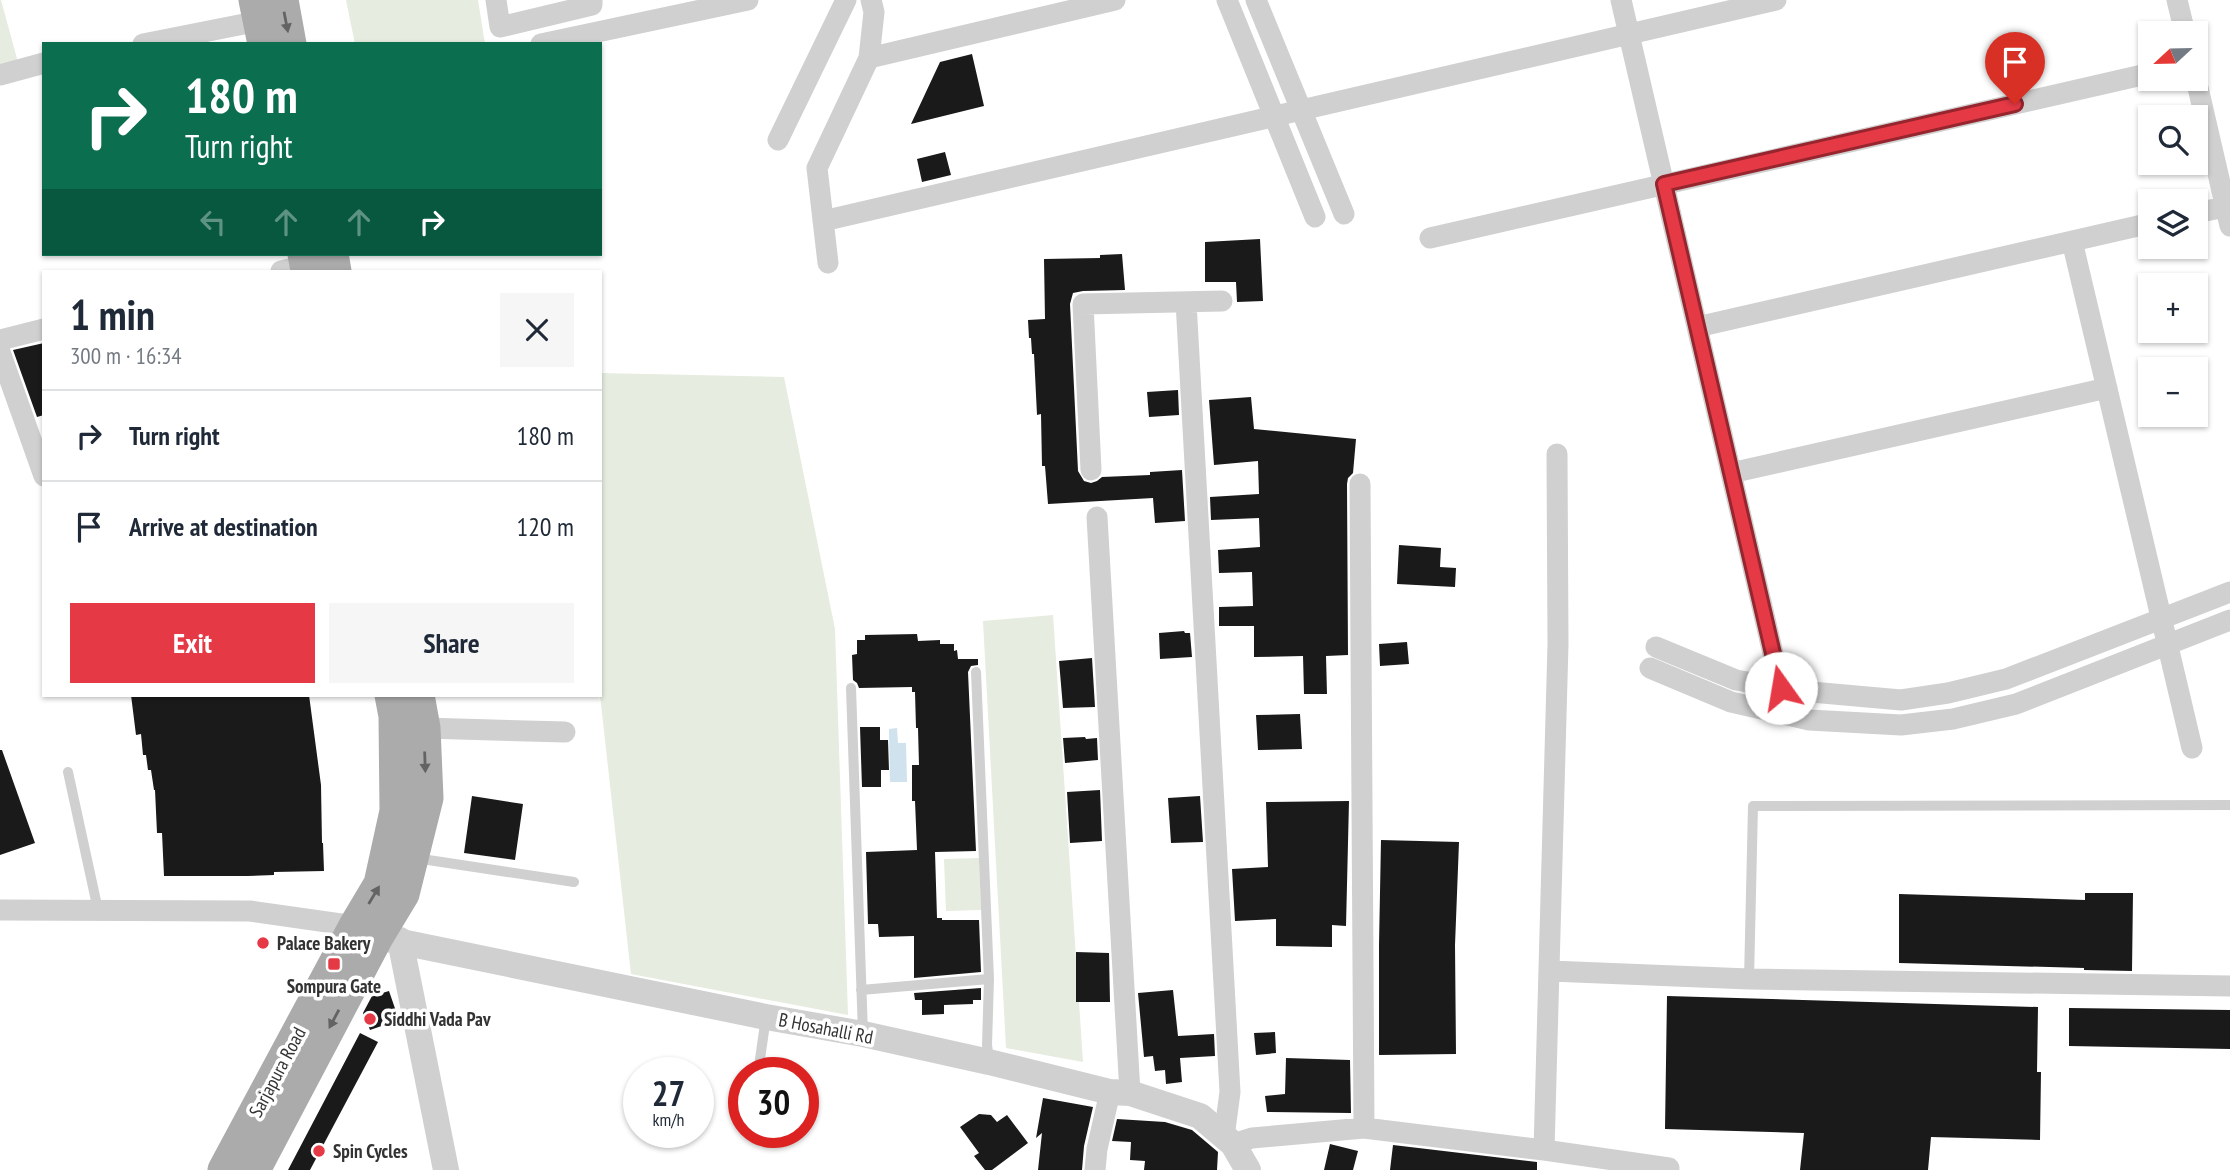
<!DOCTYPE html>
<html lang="en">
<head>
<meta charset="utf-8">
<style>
	:root { --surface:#fff; --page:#f6f6f7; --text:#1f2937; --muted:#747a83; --line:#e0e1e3; --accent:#e63946 }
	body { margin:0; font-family:"PT Sans Narrow",sans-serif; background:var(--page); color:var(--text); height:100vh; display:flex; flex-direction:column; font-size:26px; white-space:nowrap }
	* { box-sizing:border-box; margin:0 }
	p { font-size:23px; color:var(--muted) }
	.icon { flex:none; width:38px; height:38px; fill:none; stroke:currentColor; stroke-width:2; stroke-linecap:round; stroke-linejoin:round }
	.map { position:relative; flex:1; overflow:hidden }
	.sheet { position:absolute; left:42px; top:270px; width:560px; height:427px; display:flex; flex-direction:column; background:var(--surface); border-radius:0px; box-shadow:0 2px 5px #0004 }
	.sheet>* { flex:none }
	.guide { position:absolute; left:42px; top:42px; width:560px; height:214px; border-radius:0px; box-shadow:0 2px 5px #0004; background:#0b6e4f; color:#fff; overflow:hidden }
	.needle { width:46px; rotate:248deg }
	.fabs { position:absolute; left:2138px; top:21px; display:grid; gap:14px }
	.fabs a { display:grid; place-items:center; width:70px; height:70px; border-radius:0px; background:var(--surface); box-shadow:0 2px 5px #0004; font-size:35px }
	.speed { position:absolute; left:623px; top:1057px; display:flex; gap:14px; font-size:35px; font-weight:700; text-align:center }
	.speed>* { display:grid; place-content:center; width:91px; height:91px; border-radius:50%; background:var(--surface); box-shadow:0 2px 5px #0004; line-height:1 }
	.speed small { font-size:18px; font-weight:400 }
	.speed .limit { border:10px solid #d22; background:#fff; color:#111 }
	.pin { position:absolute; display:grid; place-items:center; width:60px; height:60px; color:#fff; margin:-72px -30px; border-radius:50% 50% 50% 0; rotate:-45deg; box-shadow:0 0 7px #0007 }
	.pin .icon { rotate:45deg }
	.me { position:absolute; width:77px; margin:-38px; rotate:347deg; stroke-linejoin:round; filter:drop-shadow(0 0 5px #0008) }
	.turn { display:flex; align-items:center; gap:24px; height:147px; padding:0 28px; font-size:32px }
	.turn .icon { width:91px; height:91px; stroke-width:2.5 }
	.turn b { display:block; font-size:49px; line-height:60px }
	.lanes { display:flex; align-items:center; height:66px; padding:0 28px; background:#0003; justify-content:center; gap:35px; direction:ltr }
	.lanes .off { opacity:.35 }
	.round { display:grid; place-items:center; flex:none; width:74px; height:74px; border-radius:0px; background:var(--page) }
	.headline { display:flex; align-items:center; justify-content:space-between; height:119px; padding:0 28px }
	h1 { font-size:42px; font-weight:700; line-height:52px }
	.button { display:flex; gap:14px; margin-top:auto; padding:14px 28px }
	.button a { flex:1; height:80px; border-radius:0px; background:var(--accent); color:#fff; font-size:28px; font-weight:700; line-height:80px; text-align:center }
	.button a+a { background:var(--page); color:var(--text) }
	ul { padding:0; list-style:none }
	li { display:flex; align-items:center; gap:21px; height:91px; padding:0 28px; border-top:2px solid var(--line) }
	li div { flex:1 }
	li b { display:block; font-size:26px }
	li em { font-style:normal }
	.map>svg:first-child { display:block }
	.green { fill:#e6ecdf }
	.water { fill:#cfe2ee }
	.building { fill:#1a1a1a }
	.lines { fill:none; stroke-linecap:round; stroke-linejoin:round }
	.service { stroke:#d0d0d0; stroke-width:10 }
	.minor { stroke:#d0d0d0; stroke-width:21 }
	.tertiary { stroke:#d0d0d0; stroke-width:26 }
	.primary { stroke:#ababab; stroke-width:33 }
	.oneway { fill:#636363 }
	.route-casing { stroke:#96252e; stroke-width:18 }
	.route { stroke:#e63946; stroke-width:12 }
	.poi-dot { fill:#e63946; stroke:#fff; stroke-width:2.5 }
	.labels { text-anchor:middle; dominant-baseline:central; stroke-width:7; stroke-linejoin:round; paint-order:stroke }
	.poi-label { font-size:19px; font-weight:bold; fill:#333; stroke:#fff; text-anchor:start }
	.street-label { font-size:19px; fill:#333; stroke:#fff }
</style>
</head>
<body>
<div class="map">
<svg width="2230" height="1170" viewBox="0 0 2230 1170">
	<rect width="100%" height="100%" fill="#fff"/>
	<!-- green -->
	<path class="green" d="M0,0H1L19,66H0Z
		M346,0H478L485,44H355Z
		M600,373L784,377L835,629L848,1015L631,974L600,695Z
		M1053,615L1083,1062L1006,1048L983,621Z
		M979,858L981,910L946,911L944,859Z"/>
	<!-- water -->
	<path class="water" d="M897,728L898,743H906L907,782H890L889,729Z"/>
	<!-- building -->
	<path class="building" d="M972,54L984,106L911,124L940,62Z
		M945,152L951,175L922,182L917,159Z
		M1260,239L1263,301L1237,302L1236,282H1205V242Z
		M1122,254L1125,290L1083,291L1073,293L1070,304L1078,471L1084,481L1091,483L1097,481L1102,477L1150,475V472L1182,470L1185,521L1155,523L1153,498L1048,504L1045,466H1042L1041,414L1037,415L1034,354H1032L1031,338H1029L1028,320L1045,319L1044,259L1100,258V255Z
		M44,343V415L37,417L13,350Z
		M1178,390L1179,415L1149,417L1147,392Z
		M1251,397L1254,429L1356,439L1353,473L1348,478L1347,484L1348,655L1326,656L1327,694H1304L1303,656L1254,657V626H1219V607L1253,606L1252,572L1219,573L1218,550L1260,547L1259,518L1211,520L1210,497L1259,494L1258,461L1214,465L1209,400Z
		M1399,545L1441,548L1440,567L1456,568L1455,587L1397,584Z
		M1184,631L1185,633H1190L1192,657L1160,659L1159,633Z
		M917,634L918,641L940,640V644H954V651L957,650L958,659H978V665L971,666L968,672L976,851L935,852L937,918H942V920H979L981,972L914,978V936L879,937L878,924H868L866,852L917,850L915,801H912V765H919L918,728H916L915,692H912V687L859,688L857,683L853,680L852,655L857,654V640H865V635Z
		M1407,642L1409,664L1380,666L1379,644Z
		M1092,658L1095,707L1063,708L1059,661Z
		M131,695H309L321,785L322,843H323L324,871L274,872V875L247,876H164L162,833H157L155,790H154L151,770H148L146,755H143L141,734L136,735Z
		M1300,714L1302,749L1258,750L1256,715Z
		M860,727H880V740H888L889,770H881V787H862Z
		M1085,737L1086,739L1097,738L1098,760L1065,763L1063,738Z
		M0,750H2L35,843L0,855Z
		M1100,790L1102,841L1070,843L1067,792Z
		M472,796L523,804L515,860L464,853Z
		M1200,796L1203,842L1171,843L1168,798Z
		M1349,801L1346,926L1332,925V947L1276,946V919L1235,921L1232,869L1268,867L1266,802Z
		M1381,840L1459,842L1455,945L1456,1054L1379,1055V945Z
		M2085,893H2133L2132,971L2084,970V968L1899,963V894L2085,900Z
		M1076,952L1109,953L1110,1002H1076Z
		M981,988V1000H973V1004L944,1005V1014L922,1015V1000H915L914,993Z
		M1173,990L1178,1036L1214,1034L1215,1056L1180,1058L1182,1082L1166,1084L1165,1070L1155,1071L1153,1056L1144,1057L1138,993Z
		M389,991L399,1020L370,1030L363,1013L372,996Z
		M1667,996L2038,1007L2037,1072H2041L2040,1140L1931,1137L1928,1170H1800L1804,1133L1665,1129Z
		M2069,1008L2230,1010V1049L2069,1046Z
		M1275,1032L1276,1053L1256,1055L1254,1033Z
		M360,1033L378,1042L310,1170H288Z
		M1286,1058L1350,1060L1351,1113L1267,1112L1265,1096L1285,1094Z
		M1043,1098L1093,1107L1084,1146L1082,1170H1038L1042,1133L1036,1138Z
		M979,1114L991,1115L997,1122L1007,1115L1028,1143L992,1170H985L974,1156L979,1153L960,1127Z
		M1117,1119L1165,1122L1192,1130L1218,1152L1217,1170H1144L1145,1161L1130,1160L1131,1142L1112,1141Z
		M1330,1144L1358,1151L1353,1170H1324Z
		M1393,1145L1537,1162V1170H1390Z"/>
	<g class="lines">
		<!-- service -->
		<path class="service" d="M976,672L989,979L987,1045L989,1059
			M851,688L863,1034
			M68,772L98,910
			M415,858L574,882
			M1749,979L1753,806L2230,805
			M861,990L989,979
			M758,1073L766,1017"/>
		<!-- minor -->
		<path class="minor" d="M496,0L500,27L592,5V0
			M1227,0L1315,217
			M1256,0L1344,214
			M1621,0L1781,688
			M2177,0L2185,33
			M143,44L259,21
			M541,44L748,0
			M869,58L1115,0
			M0,75L44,63
			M2196,79L2230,226
			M778,140L846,0
			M2196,213L2225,207
			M823,221L1776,0
			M1430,238L2151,73
			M2072,241L2192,748
			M828,263L817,168L869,58L874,12L871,0
			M281,271L306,265
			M1186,302L1230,1092L1224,1137
			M1697,327L2151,223
			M0,340L44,329
			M0,352L44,476
			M1091,470L1083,304L1222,301
			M1731,473L2107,388
			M1360,484L1364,1128
			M1097,517L1130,1093
			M1656,647L1736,680L1800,691L1901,700L1948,693L2006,679L2230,592
			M1650,668L1731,702L1809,720L1901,725L1953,719L2016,704L2230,620
			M424,728L565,732
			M0,910L250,911L355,926
			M1550,971L1749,979L2230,986
			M1233,1144L1252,1138L1364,1128L1544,1150L1669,1168
			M1544,1150L1558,644L1557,454
			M1095,1170L1097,1149L1110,1092"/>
		<!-- tertiary -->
		<path class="tertiary" d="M377,937L766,1017L863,1034L989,1062L1110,1092L1130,1093L1200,1116L1233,1144L1248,1170
			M400,940L446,1170"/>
		<!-- primary -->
		<path class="primary" d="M255,0L264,44
			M282,0L290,44
			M304,254L307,271
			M332,254L335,271
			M224,1170L355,926L380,884L396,811L395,716L391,695
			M254,1170L377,937L403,894L427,798L424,728L418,695"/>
	</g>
	<!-- one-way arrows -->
	<defs><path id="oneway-solid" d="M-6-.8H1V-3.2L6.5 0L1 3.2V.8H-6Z" transform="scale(1.75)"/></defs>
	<g class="oneway">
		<use href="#oneway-solid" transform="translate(286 22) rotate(79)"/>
		<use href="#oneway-solid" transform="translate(425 762) rotate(88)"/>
		<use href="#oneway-solid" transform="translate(374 895) rotate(-59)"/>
		<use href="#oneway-solid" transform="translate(334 1019) rotate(118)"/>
	</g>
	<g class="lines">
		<defs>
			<path id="route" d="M1781,688L1664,184L2015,104"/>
		</defs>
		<!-- route casing -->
		<use href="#route" class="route-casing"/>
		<!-- route -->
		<use href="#route" class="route"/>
	</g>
	<!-- markers -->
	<g class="poi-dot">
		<circle cx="263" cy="943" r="7"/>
		<rect x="327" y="957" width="14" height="14" rx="3.5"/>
		<circle cx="370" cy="1019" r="7"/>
		<circle cx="319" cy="1151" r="7"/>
	</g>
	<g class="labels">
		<!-- poi labels -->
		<g class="poi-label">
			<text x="277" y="943">Palace Bakery</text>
			<text x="334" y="986" text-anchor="middle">Sompura Gate</text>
			<text x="384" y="1019">Siddhi Vada Pav</text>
			<text x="333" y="1151">Spin Cycles</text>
		</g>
		<!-- street labels -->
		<g class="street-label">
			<text transform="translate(826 1028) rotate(11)">B Hosahalli Rd</text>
			<text transform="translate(277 1072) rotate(-62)">Sarjapura Road</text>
		</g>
	</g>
</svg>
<div class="fabs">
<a><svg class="needle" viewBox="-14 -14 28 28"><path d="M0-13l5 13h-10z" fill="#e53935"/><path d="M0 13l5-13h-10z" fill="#747a83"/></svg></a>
<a><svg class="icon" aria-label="search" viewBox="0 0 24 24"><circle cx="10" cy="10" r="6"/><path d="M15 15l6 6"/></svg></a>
<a><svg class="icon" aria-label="layers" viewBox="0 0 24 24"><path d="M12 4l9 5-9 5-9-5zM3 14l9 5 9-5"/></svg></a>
<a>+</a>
<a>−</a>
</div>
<div class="speed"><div>27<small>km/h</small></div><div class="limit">30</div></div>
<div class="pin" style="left:2015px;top:104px;background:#d93025"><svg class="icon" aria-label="arrive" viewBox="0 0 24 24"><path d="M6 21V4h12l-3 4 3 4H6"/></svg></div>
<svg class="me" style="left:1781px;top:688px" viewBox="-20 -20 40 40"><circle r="19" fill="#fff"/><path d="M0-13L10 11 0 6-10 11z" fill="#e63946"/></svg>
<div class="guide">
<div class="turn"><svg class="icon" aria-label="right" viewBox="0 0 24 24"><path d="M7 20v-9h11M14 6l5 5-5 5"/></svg><div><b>180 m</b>Turn right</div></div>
<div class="lanes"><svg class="icon off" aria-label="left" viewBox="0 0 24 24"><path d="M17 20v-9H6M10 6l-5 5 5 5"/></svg><svg class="icon off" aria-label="ahead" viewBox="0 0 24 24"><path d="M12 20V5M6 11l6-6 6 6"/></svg><svg class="icon off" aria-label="ahead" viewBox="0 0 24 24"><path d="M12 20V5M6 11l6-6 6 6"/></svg><svg class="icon" aria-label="right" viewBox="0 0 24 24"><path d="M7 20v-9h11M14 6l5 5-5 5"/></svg></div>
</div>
<section class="sheet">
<div class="headline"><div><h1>1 min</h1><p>300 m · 16:34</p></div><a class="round"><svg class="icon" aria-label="close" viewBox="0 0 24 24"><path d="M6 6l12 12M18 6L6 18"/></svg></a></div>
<ul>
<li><svg class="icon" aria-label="right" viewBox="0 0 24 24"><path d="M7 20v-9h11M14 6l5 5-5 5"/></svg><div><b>Turn right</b></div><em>180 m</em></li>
<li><svg class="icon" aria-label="arrive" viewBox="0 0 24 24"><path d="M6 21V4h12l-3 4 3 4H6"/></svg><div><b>Arrive at destination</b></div><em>120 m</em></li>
</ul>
<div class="button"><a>Exit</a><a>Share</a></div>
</section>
</div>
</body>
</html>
